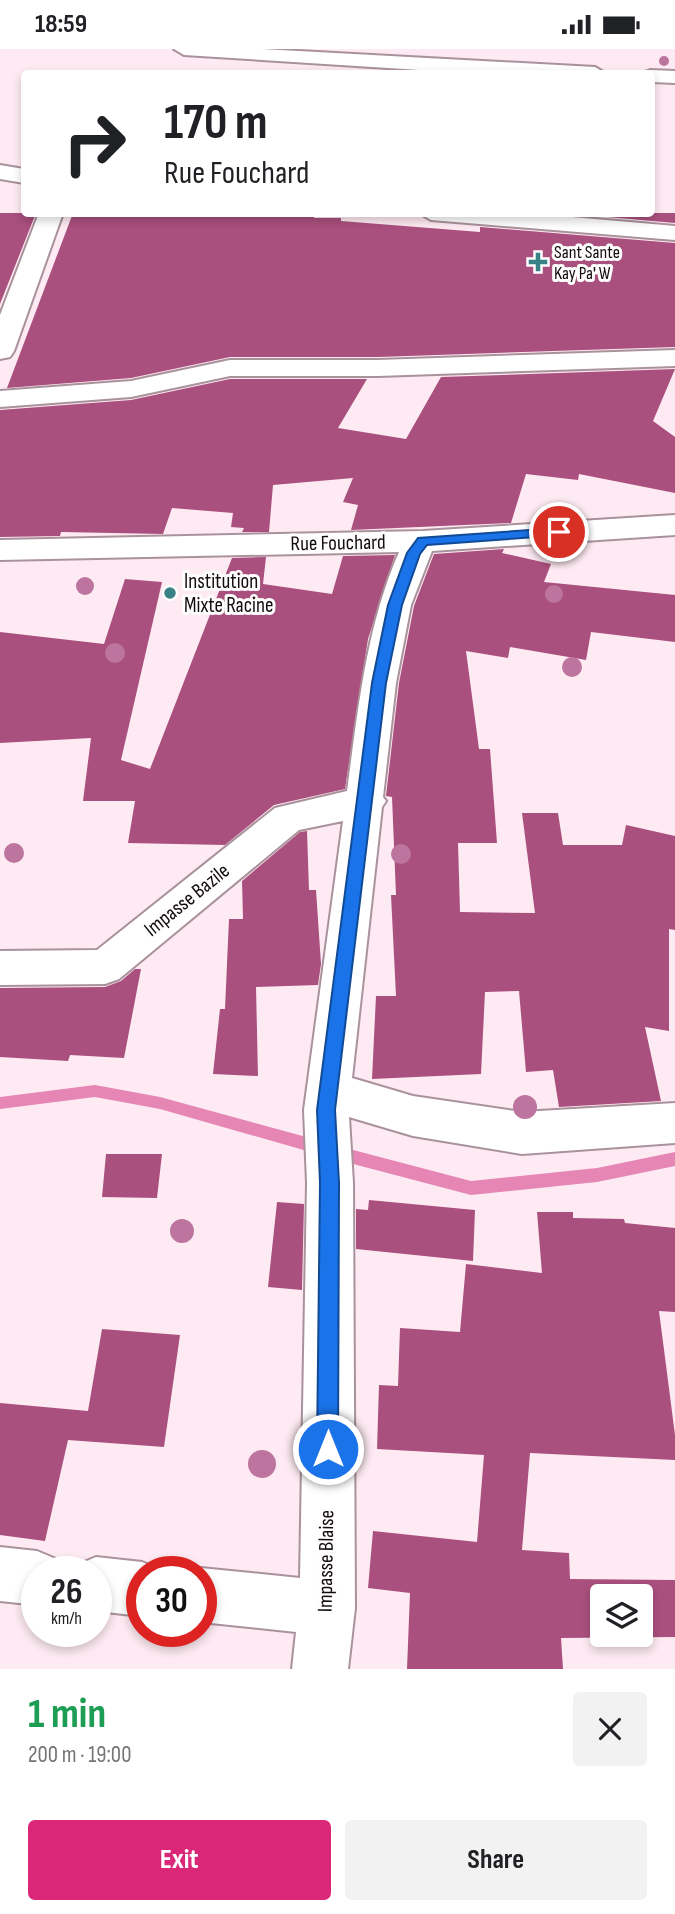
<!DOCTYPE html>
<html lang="en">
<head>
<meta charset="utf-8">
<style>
	:root { --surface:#fff; --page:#f2f2f2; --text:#202124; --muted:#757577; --accent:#db2777 }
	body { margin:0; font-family:"Sofia Sans Condensed",sans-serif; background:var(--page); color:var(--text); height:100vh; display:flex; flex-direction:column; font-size:26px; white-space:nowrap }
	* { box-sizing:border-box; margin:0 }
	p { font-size:23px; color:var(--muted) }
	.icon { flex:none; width:38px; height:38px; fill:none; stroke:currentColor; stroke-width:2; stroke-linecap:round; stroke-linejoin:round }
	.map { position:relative; height:1620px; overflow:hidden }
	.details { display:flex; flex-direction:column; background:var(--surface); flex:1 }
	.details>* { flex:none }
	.banner { position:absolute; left:21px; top:21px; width:634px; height:147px; border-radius:7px; box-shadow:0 4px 10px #0003; background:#fff; color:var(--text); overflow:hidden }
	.buttons { position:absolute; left:590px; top:1535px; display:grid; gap:14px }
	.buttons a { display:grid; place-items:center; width:63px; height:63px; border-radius:7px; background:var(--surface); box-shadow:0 4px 10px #0003; font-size:35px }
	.speed { position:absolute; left:21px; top:1507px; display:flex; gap:14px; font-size:35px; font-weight:700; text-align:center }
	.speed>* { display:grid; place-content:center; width:91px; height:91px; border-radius:50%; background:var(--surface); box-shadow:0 4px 10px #0003; line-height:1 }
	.speed small { font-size:18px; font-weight:400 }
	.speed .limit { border:10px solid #d22; background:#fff; color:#111 }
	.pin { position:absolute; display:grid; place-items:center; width:60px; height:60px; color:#fff; margin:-30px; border:4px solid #fff; border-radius:50%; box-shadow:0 2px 7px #0007 }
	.me { position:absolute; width:77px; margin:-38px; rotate:0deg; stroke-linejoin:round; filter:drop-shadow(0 0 5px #0008) }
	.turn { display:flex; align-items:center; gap:24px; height:147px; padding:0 28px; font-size:32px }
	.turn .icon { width:91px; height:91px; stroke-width:2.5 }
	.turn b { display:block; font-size:49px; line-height:60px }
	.round { display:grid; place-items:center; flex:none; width:74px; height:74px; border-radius:7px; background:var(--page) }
	.summary { display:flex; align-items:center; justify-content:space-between; height:119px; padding:0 28px }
	h1 { font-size:42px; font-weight:700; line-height:52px; color:#1e9e55 }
	.button { display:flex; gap:14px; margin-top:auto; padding:14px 28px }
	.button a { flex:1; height:80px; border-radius:7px; background:var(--accent); color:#fff; font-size:28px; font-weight:700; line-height:80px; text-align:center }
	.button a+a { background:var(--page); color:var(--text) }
	.status { display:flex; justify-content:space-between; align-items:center; height:49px; padding:0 35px; background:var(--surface); direction:ltr }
	.status svg { height:19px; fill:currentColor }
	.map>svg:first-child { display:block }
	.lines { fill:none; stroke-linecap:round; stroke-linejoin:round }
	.stream { fill:#e686b5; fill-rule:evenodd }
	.building { fill:#aa507e; fill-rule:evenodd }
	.street-casing { stroke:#aa929c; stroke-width:4 }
	.street { fill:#fff; fill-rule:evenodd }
	.tree { fill:#bd749e }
	.route { fill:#1a73e8; stroke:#114b97; stroke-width:2 }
	.poi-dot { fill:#388185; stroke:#fdfdfd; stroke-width:2.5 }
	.labels { text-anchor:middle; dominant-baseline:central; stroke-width:6; stroke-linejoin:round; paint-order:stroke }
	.far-poi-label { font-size:18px; fill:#130b0f; stroke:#fdfdfd; text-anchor:start }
	.street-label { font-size:21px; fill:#130b0f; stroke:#fdfdfd }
	.poi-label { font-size:21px; fill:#130b0f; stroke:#fdfdfd; text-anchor:start }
</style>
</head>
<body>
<div class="status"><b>18:59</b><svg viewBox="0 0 49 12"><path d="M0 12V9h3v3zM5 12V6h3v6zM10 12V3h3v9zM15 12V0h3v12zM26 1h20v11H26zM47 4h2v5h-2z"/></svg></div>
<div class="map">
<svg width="675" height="1620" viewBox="0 0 675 1620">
	<rect width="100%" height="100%" fill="#feeaf2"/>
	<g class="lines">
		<!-- stream -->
		<path class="stream" d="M95,1036L160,1048L321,1092L326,1094L328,1099L326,1104L321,1106L160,1060L95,1048L0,1060V1048Z
			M338,1097L471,1132L597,1119L675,1103V1117L597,1133L471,1146L338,1111L333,1109L331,1104L333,1099Z"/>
	</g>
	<!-- building -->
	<path class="building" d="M0,164H36L0,255Z
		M73,164L314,166V169H341V172L480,183V178L675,194V298L378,308H230L131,329L7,339Z
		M562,164H675V174Z
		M675,320L653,372L675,388V444L579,425L578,431L526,425L511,474L351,481L358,456L343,453L353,429L273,436L269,483H242L244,479L231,478L233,464L172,459L163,485L61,483L60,487L0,488V361L131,351L230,330H367L338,379L406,390L441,328Z
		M504,500L502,504L551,515L544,533L675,546V593L591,583L586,611L510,598L508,609L466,602L479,700H490L497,794H458L460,863L535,864L522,764H558L563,796H622L626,776L675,787V881L669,880V982L645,978L661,1052L559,1058L553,1021L526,1023L519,942L485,943L481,1025L372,1030L376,947H396L391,846H396L392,748L386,747L399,634L414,557L434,505Z
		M395,506L368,590L345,740L274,756L225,796L128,794L135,752H83L91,689L0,694V583L104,595L125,530L162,533L121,711L150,720L232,509L266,508L263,535L332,545L343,507Z
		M307,782L309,841H316L321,915L318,936L256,938L258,1027L213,1025L220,960H225L229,870H243L242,832L300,783Z
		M135,920H141L124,1009L70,1006L68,1012L0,1008V939L105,938L121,932Z
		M106,1105H162L157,1149L102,1148Z
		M369,1151L475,1161L473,1212L356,1200V1160L368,1161Z
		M277,1153L304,1155L302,1241L268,1238Z
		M537,1163H573V1169L624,1170L625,1174L675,1179V1263L659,1262L675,1386V1411L530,1404L522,1501L569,1504L570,1530L675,1531V1588L561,1589L563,1620H407L410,1544L368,1539L373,1482L477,1493L484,1406L377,1400L379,1336L398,1337L400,1279L460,1283L466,1215L542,1224ZM602,1547H640V1586H602Z
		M102,1280L180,1286L164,1398L68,1391L45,1492L0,1486V1354L88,1362Z"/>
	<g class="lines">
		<defs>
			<path id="street" d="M174,0H262L595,18L605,24H466L184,6Z
				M651,21L675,22V34L651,33V24H642Z
				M0,116L24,120V134L0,130Z
				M39,164H63L14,302L10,308L0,310V266Z
				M419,164H526L675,177V191L431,171Z
				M675,301V317L378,327H230L131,348L0,358V342L131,332L230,311H378Z
				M675,466V486L432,502L411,556L396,634L383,748L386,752L382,758L352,1029L413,1047L522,1063L675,1054V1094L522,1105L413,1087L349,1068L353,1134L355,1559L348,1620H292L296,1583L201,1573V1522H191L201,1519L300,1529L307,1134L304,1061L343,772L299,781L119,930L105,935L0,936V902L97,901L275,759L347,742C358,661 366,578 399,503L0,511V491L423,482Z
				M0,1498L37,1502L56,1510L62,1522H37V1556L0,1552Z
				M96,1508L142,1513L161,1521L142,1522V1567L96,1562V1522H74L77,1516Z"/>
		</defs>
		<!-- street casing -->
		<use href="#street" class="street-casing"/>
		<!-- street -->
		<use href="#street" class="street"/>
	</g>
	<!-- trees -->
	<g class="tree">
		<circle cx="664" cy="12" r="5"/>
		<circle cx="85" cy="537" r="9"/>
		<circle cx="554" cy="545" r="9"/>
		<circle cx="115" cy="604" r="10"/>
		<circle cx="572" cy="618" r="10"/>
		<circle cx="14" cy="804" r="10"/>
		<circle cx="401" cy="805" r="10"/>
		<circle cx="525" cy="1058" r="12"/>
		<circle cx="182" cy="1182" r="12"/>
		<circle cx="262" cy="1415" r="14"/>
	</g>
	<!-- route -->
	<path class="route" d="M559,479L565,483L564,486L427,496L420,505L402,556L386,634L335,1061L339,1134L338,1400L335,1407L328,1410L320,1407L317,1400L320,1134L317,1061L372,634L388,556L407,504L418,489Z"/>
	<!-- markers -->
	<g class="poi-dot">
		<path d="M534.5 202.5h7v7h7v7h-7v7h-7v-7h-7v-7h7z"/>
		<circle cx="170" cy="544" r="7"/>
	</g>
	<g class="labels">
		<!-- far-poi labels -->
		<g class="far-poi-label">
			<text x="554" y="203">Sant Sante<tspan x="554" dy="21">Kay Pa' W</tspan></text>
		</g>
		<!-- street labels -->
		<g class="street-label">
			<text transform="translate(338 494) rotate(-1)">Rue Fouchard</text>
			<text transform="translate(187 851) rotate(-39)">Impasse Bazile</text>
			<text transform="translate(326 1512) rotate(-89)">Impasse Blaise</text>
		</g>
		<!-- poi labels -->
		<g class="poi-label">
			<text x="184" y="532">Institution<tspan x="184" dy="24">Mixte Racine</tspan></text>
		</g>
	</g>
</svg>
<div class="buttons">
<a><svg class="icon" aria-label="layers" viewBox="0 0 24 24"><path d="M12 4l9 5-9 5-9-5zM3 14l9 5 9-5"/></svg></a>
</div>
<div class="speed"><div>26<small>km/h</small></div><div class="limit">30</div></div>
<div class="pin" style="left:559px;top:483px;background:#d93025"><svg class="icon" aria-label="arrive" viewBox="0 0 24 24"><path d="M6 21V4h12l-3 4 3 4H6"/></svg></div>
<svg class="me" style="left:328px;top:1400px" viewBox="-20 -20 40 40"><circle r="17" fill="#1a73e8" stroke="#fff" stroke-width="3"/><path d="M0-11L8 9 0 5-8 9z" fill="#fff"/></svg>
<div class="banner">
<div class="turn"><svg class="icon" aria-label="right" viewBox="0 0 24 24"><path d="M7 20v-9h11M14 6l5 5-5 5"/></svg><div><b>170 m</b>Rue Fouchard</div></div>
</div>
</div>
<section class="details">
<div class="summary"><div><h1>1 min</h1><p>200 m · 19:00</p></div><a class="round"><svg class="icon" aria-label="close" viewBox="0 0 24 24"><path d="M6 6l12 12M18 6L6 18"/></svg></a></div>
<div class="button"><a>Exit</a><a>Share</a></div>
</section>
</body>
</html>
